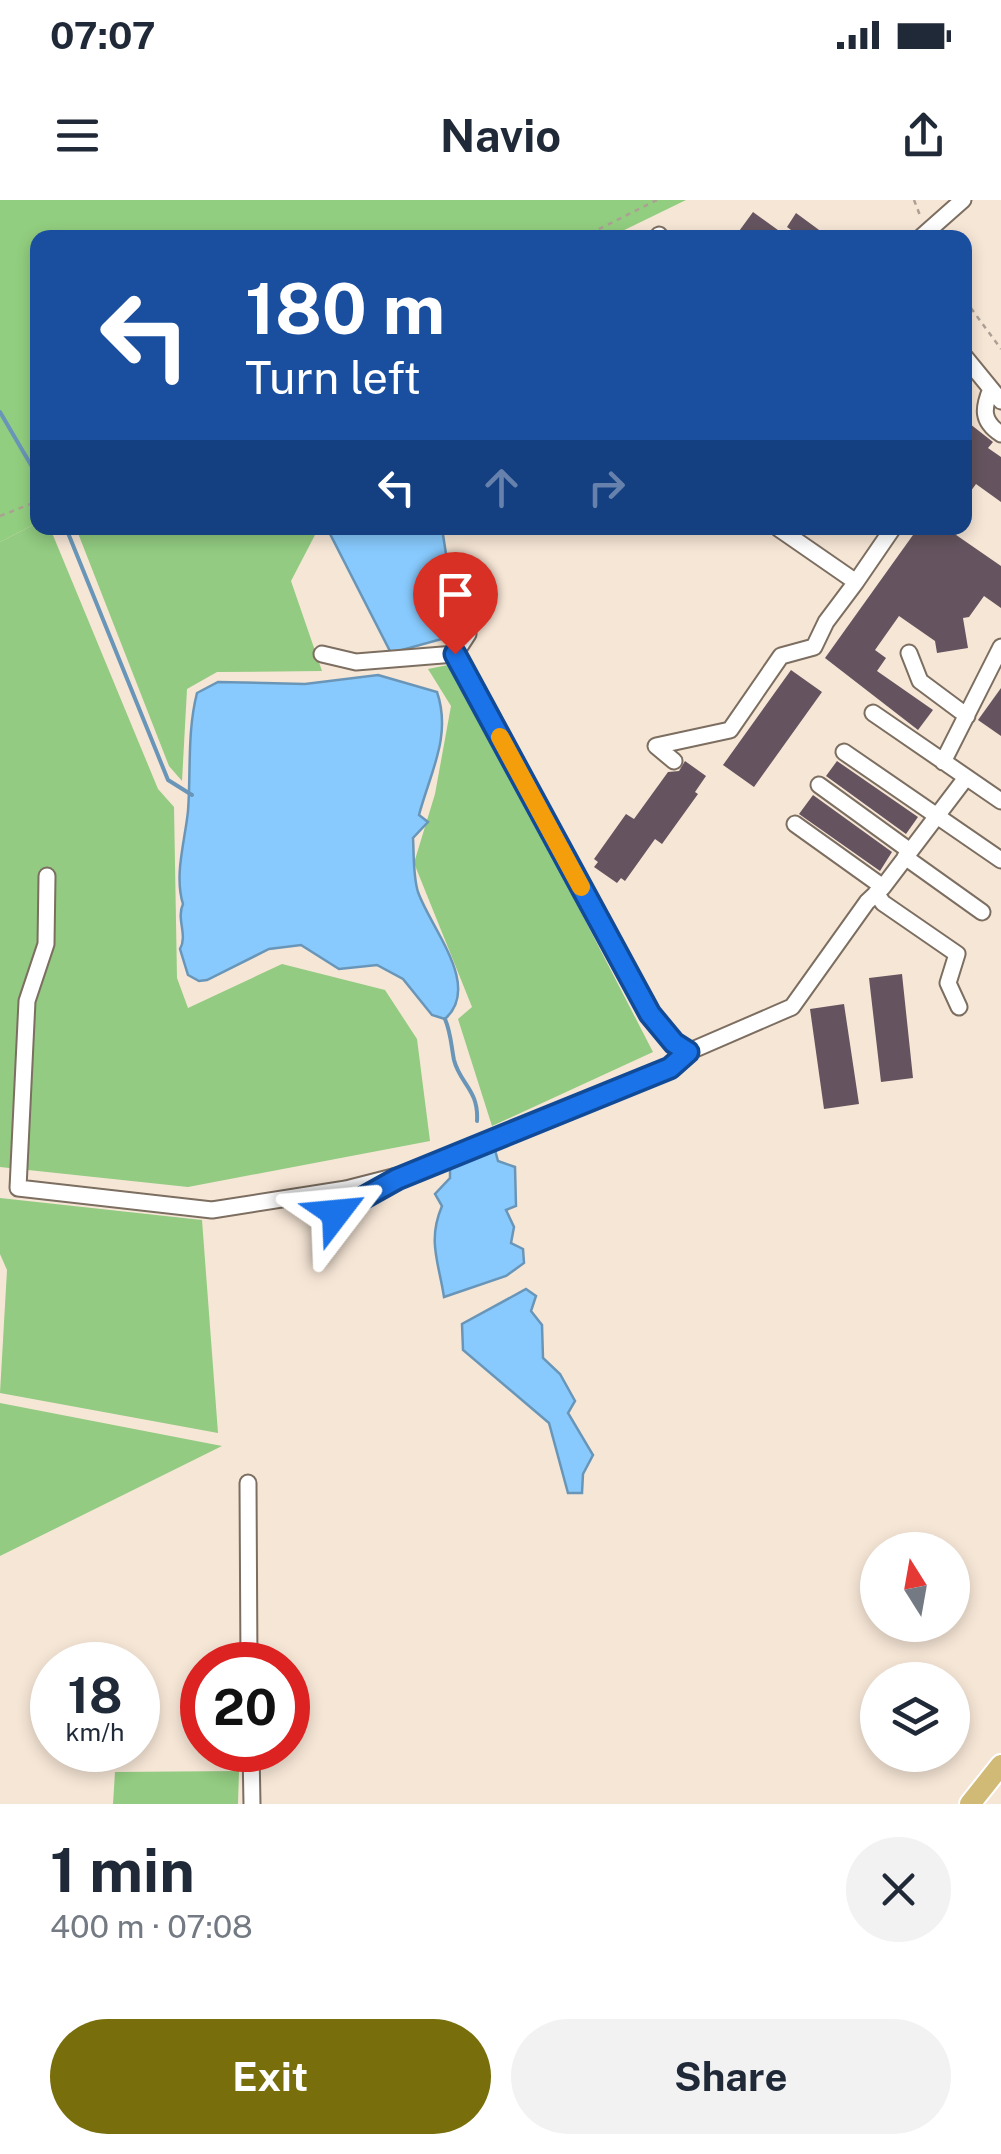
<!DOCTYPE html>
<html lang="en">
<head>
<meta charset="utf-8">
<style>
	:root { --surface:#fff; --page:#f2f2f3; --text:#1f2937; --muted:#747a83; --accent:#786e0b }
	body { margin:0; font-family:"Public Sans",sans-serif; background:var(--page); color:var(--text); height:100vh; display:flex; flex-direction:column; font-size:38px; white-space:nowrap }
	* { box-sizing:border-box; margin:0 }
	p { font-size:32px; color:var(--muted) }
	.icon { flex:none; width:55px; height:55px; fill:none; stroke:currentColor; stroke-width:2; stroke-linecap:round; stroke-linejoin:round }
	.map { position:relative; height:1604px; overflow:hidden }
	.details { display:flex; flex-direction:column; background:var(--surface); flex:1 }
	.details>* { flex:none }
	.banner { position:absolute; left:30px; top:30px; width:942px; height:305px; border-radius:20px; box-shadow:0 5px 15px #0003; background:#1a4fa0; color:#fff; overflow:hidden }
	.needle { width:65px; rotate:349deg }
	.fabs { position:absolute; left:860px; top:1332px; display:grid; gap:20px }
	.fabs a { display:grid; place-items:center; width:110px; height:110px; border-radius:50%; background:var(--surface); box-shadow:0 5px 15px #0003; font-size:50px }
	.speed { position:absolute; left:30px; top:1442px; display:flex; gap:20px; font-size:50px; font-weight:700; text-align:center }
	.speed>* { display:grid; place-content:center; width:130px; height:130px; border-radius:50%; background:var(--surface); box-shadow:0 5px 15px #0003; line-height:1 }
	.speed small { font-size:25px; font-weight:400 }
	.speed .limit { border:15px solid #d22; background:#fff; color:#111 }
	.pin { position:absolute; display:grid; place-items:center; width:85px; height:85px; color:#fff; margin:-102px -42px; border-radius:50% 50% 50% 0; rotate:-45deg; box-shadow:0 0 10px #0007 }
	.pin .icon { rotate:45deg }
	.me { position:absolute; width:110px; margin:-55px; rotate:61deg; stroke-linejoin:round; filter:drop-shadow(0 0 8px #0008) }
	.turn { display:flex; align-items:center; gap:35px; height:210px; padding:0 50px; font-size:45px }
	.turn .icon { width:130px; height:130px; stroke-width:2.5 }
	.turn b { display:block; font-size:70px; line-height:85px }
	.lanes { display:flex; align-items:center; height:95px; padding:0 50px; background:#0003; justify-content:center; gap:50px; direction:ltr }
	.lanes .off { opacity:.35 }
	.round { display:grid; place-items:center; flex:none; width:105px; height:105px; border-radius:52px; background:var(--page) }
	.headline { display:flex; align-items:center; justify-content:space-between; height:170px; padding:0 50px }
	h1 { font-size:60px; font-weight:700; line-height:75px }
	.button { display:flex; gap:20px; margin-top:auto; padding:20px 50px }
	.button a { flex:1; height:115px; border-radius:60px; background:var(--accent); color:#fff; font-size:40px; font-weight:700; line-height:115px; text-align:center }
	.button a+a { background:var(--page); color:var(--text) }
	.status { display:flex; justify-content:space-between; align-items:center; height:70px; padding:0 50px; background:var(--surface); direction:ltr }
	.status svg { height:28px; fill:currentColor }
	header { display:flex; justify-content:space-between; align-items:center; height:130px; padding:0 50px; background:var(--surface); font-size:45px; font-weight:700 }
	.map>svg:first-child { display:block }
	.green { fill:#92cb81 }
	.forest { fill:#92ce7f }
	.water { fill:#88cafd; stroke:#6996b8; stroke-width:2.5 }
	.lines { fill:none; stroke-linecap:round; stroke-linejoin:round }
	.stream { stroke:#6996b8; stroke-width:4 }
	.building { fill:#65545f }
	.minor-casing { stroke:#7c6e60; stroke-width:19 }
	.major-casing { stroke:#fff; stroke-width:24 }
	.path { stroke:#aca094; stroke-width:2.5; stroke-dasharray:5 5; stroke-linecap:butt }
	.minor { stroke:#fff; stroke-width:15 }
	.major { stroke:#d0ba76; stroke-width:20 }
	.route-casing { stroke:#114b97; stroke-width:25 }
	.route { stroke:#1a73e8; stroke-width:18 }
	.slow { stroke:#f59e0b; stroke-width:18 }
</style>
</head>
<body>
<div class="status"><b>07:07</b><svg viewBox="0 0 49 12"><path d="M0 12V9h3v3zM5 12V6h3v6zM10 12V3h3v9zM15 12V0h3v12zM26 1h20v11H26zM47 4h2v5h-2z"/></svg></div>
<header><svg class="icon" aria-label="menu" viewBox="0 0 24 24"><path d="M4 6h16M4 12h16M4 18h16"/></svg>Navio<svg class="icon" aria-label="share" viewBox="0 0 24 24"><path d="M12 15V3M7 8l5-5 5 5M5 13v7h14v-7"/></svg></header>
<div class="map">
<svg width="1001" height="1604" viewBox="0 0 1001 1604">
	<rect width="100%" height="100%" fill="#f6e6d6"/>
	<!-- green -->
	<path class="green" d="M37,323L38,328H50L158,589L174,607L177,778L188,808L282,764L385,790L417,839L430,941L188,987L0,967V342Z
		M76,328H315L316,333L291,381L322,471L217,472L187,489L182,581L169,566Z
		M453,464L653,852L492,926L458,819L472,807L414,663L435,594L451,506L428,469Z
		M0,998L202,1020L218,1233L0,1193L7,1070L0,1054Z
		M0,1203L222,1246L0,1356Z
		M239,1571L238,1604H113L115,1572Z"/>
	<!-- forest -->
	<path class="forest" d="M0,0H686L610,37L38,38L37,323L0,342Z"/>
	<!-- water -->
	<path class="water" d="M327,328H442L448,367L462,411L449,437L391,453Z
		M378,475L437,492C452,536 430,573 419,615L428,622L413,638C414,655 413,676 418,692C431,729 482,786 445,819L432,815L403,779L377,765L339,769L301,745L269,749L207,780L199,781L188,775L180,749C188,735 176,719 183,704C174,675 185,641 188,611C191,572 187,532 197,493L218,482L305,484Z
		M495,950L498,961L515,967L516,1006L506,1010L514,1027L511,1043L523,1049L524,1063L506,1076L444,1097C439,1063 427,1041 442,1006L435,994L450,978V968Z
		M526,1089L536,1096L531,1111L542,1125L543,1158L560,1174L575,1201L568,1213L593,1255L583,1274L582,1293H568L549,1223L463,1150L462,1124Z"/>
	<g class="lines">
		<!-- stream -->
		<path class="stream" d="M0,212L38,277
			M66,328L168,580L192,595
			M445,819C451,833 451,845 454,860C460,884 479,890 477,921"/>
	</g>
	<!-- building -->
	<path class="building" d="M753,12L789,38H734Z
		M796,13L830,38H802L787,27Z
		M965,220L993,242L988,248L1001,257V302L976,284L965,299Z
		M918,328H946L1001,366V408L984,396L969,417L963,418L968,448L937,453L935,441L899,416L875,450L886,458L877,471L933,510L918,530L825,458Z
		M791,470L822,492L754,587L723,565Z
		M1001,488V536L978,520Z
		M685,561L706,576L695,592L698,594L662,644L655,639L625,681L621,678L617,683L594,667L598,662L594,659L626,614L634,619L668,572L679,571Z
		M837,561L918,617L906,634L826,576Z
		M813,595L892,652L880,671L799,614Z
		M902,774L913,878L881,882L869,778Z
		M844,804L859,904L824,909L810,809Z"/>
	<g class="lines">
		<defs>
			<path id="minor" d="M657,38L659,35
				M920,38L963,0
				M965,157L1001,201
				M991,189C983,208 981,221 1001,234
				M856,382L893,328
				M909,453L920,481L967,516
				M322,454L356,462L455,454L650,813L674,843L688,852L792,807L867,702L883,687L965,579
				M455,454L468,434
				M873,513L1001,601
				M844,552L1001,660
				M674,561L656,546L730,530L781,456L814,447L826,422L856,382L778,328
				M943,562L1001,447
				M819,585L910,651
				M795,624L883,687
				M905,657L982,712
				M47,676L46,744L27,801L18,988L212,1010L346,989L428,968L669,868L688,852
				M876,693L883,703L957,754L948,783L959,807
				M337,1013L385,986
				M248,1283L249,1465
				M251,1550L252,1604"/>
			<path id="major" d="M970,1604L1001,1565"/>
		</defs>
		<!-- minor casing -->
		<use href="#minor" class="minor-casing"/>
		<!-- major casing -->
		<use href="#major" class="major-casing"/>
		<!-- path -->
		<path class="path" d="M914,0L921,18
			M581,38L657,0
			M965,100L1001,149
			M0,316L38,301"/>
		<!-- minor -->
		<use href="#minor" class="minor"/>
		<!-- major -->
		<use href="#major" class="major"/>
	</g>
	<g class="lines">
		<defs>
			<path id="route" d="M336,1013L397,979L670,868L688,852L674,843L650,814L455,454"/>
		</defs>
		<!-- route casing -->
		<use href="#route" class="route-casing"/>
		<!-- route -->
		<use href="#route" class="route"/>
		<!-- slow -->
		<path class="slow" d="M500,537L581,687"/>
	</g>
</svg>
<div class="fabs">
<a><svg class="needle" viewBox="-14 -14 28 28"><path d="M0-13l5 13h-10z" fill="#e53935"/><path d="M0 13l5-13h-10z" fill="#747a83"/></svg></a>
<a><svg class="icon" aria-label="layers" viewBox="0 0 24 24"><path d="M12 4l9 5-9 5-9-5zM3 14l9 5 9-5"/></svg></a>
</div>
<div class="speed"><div>18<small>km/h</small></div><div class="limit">20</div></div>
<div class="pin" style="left:455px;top:454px;background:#d93025"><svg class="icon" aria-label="arrive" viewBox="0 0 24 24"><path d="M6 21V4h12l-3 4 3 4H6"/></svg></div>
<svg class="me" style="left:336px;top:1013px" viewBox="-20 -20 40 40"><path d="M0-17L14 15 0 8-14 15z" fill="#1a73e8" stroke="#fff" stroke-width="4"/></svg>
<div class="banner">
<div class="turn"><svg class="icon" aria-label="left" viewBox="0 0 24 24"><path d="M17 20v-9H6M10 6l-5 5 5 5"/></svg><div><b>180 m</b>Turn left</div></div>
<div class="lanes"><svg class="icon" aria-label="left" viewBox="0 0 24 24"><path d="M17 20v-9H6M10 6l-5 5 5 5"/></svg><svg class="icon off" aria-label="ahead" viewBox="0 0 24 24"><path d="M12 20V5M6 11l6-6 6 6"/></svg><svg class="icon off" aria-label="right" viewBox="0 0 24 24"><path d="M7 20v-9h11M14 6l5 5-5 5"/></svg></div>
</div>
</div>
<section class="details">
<div class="headline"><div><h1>1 min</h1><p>400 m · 07:08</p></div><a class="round"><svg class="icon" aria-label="close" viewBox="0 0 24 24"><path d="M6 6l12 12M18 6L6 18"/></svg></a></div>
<div class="button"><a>Exit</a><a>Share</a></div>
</section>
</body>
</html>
